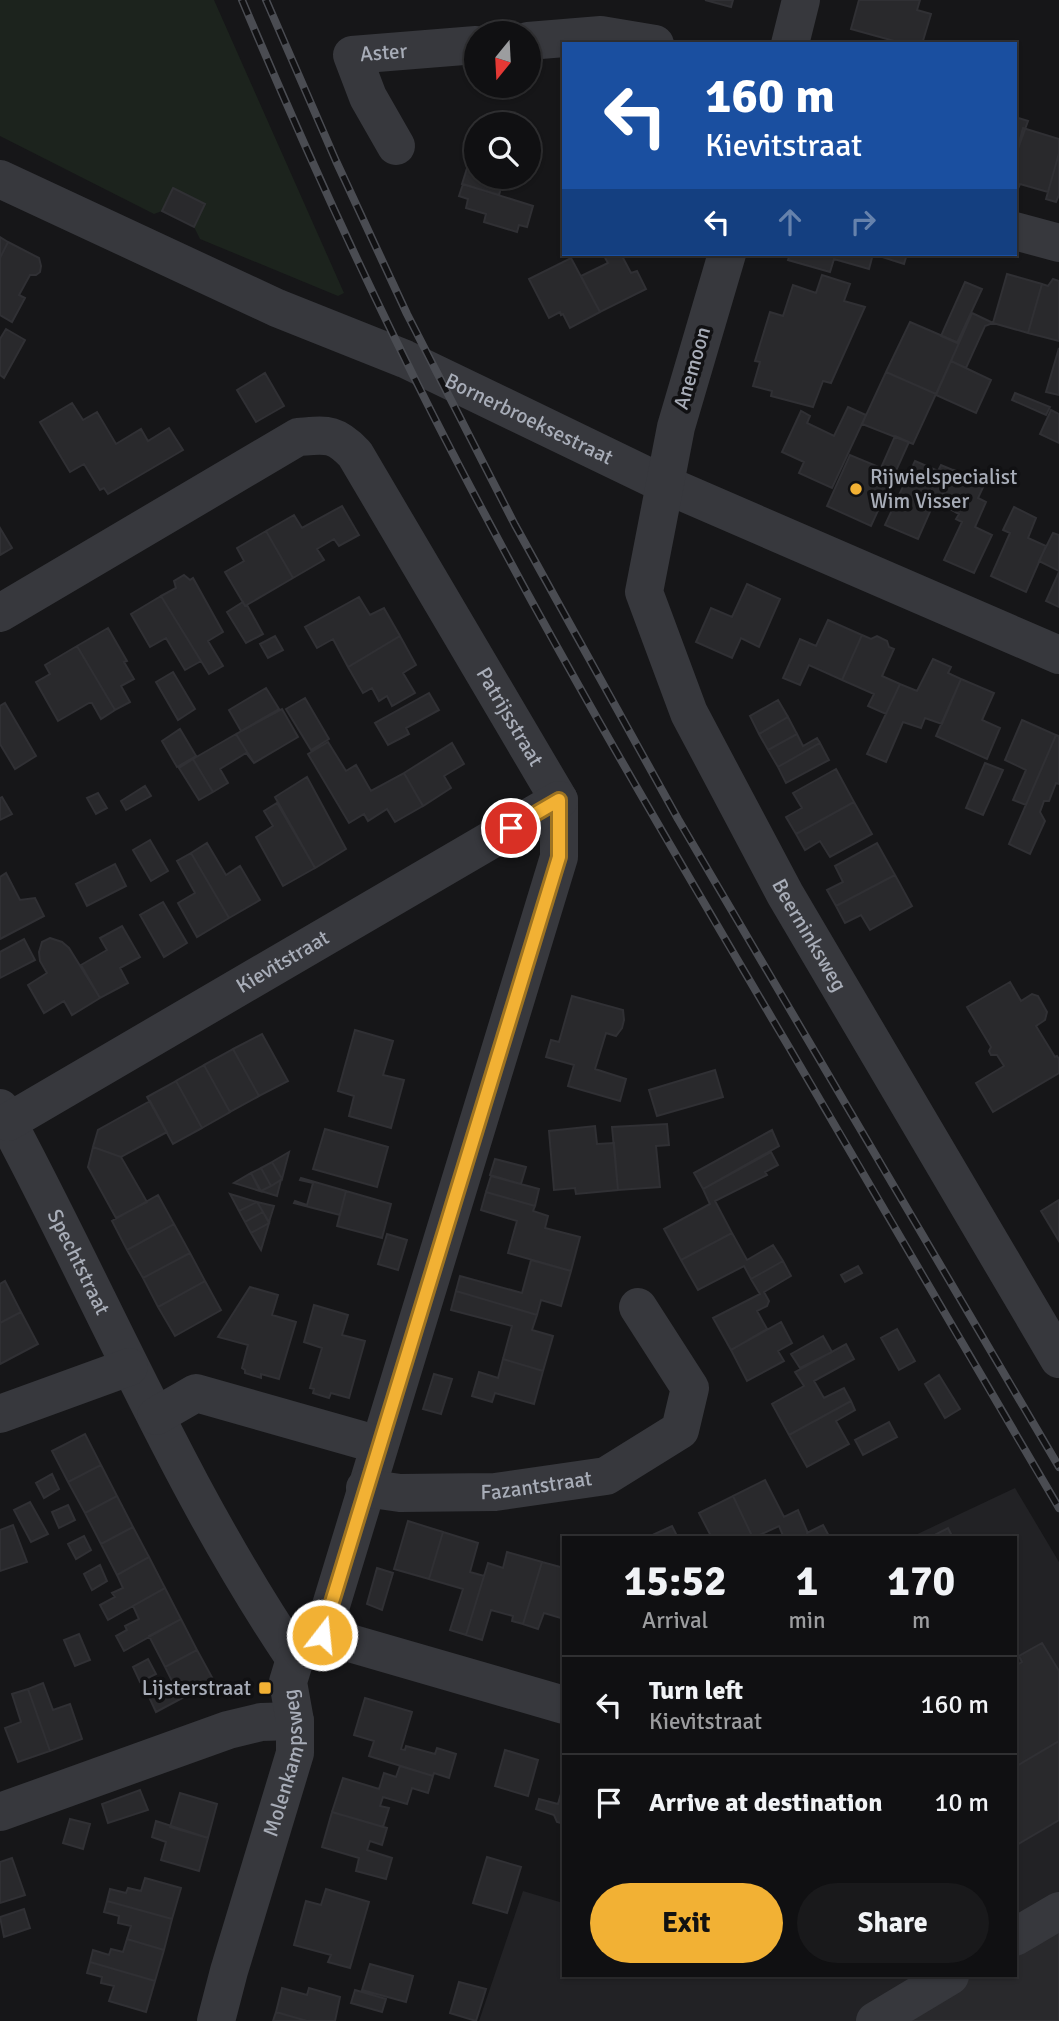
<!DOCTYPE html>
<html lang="en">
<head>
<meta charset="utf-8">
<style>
	:root { --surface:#101012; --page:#19191b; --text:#f1f3f6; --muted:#9c9d9f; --line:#303032; --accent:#f2b134 }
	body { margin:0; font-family:Signika,sans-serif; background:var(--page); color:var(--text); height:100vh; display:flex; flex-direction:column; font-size:26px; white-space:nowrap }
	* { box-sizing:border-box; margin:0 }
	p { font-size:23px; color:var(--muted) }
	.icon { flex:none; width:38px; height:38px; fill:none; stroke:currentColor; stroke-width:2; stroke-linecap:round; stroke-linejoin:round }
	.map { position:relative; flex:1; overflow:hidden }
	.panel { position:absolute; left:562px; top:1536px; width:455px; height:441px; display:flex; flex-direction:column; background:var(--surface); border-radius:0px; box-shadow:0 2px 5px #0004,0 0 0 2px var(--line) }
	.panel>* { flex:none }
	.guide { position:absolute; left:562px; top:42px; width:455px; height:214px; border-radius:0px; box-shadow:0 2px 5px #0004,0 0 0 2px var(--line); background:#1a4fa0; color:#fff; overflow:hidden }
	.needle { width:46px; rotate:198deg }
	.controls { position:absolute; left:464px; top:21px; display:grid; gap:14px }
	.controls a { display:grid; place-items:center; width:77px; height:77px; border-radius:50%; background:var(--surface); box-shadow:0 2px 5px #0004,0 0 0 2px var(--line); font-size:35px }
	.pin { position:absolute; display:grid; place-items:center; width:60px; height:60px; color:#fff; margin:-30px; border:4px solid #fff; border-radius:50%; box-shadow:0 2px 7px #0007 }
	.me { position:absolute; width:77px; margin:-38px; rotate:16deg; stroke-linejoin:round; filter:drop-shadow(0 0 5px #0008) }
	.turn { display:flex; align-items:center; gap:24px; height:147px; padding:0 28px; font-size:32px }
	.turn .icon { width:91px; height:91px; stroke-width:2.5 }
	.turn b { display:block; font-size:49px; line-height:60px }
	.lanes { display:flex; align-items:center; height:66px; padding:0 28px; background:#0003; justify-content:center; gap:35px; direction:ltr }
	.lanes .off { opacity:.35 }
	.eta { display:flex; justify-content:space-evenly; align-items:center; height:119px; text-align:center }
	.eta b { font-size:42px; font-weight:700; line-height:49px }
	.button { display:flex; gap:14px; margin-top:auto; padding:14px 28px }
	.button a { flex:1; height:80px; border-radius:42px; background:var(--accent); color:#111; font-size:28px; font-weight:700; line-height:80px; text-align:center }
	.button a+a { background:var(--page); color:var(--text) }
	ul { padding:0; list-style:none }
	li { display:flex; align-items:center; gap:21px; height:98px; padding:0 28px; border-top:2px solid var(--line) }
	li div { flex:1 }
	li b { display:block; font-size:26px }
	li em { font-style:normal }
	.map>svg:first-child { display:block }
	.built { fill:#222225 }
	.green { fill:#1c231d }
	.building { fill:#29292c; stroke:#303034; stroke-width:2 }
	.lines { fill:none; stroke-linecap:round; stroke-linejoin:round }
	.minor { stroke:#37383d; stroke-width:38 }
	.rail-casing { stroke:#4a4c52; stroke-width:8 }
	.rail { stroke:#111113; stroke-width:5; stroke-dasharray:16; stroke-linecap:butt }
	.route-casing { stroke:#9d7322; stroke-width:18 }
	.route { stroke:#f2b134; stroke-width:12 }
	.poi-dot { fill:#f2b134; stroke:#111113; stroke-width:2.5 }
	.labels { text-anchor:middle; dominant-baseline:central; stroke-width:7; stroke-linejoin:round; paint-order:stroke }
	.street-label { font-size:21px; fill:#a8adb8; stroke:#111113 }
	.poi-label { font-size:21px; fill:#a8adb8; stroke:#111113; text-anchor:start }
</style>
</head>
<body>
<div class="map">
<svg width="1059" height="2021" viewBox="0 0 1059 2021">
	<rect width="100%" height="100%" fill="#161618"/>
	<!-- built -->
	<path class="built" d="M1015,1488L1059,1562V2021H479L523,1891L563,1903L564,1976H1015V1538H909Z"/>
	<!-- green -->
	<path class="green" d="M0,0H214L344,293L338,296L200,239L194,227L205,204L174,189L162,211L154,214L0,136Z"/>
	<!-- building -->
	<path class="building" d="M705,0H733L731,7Z
		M859,0H920L917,10L931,14L922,44H905L851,29Z
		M1015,117L1028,121L1015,157Z
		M1023,128L1059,139V153L1048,192L1020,184L1017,191H1015V157Z
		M474,136L476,137V159L468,157Z
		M1059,153V195L1056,202L1046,199Z
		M469,162L476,164V177H504L499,195L462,184Z
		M463,184L533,206L527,227L519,225L517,232L484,222L486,214L466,208L468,199L459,196Z
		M173,188L205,204L194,227L162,211Z
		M0,237L8,242L0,258Z
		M8,242L39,258L41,266L40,272L36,275H30L19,295L25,298L12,322L0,315V258Z
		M603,254H621L631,273L637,271L646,289L600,312L581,276L608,263Z
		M790,254H873L869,269L834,259L830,272L788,260Z
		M873,254H907L904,264Z
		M571,258L600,312L570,328L563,314L561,315L560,312L549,318L529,279Z
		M1007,274L1042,284L1028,333L993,323Z
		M822,275L850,284L844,301L865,307L831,383L823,381L813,407L771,396L772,391L753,386L760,362L755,361L770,312L783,316L793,285L816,293Z
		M1053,279L1059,281V341L1028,333L1042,284L1048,286Z
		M965,282L982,289L957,343L941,336Z
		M972,313L993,323L985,326L966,368L951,361Z
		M910,322L959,343L936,394L886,372Z
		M6,329L25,340L4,378L0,375V339Z
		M1059,348V395L1046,392Z
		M951,361L991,380L976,413L936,395Z
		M886,372L936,394L913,444L862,424Z
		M265,373L284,406L256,422L237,390Z
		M1015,393L1050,407L1046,415L1012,400Z
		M72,403L83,420L97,412L116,444L141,429L148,441L169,428L183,450L108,494L104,488L100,490L84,464L70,472L40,422Z
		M848,407L866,415L832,488L799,473L804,462L782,452L801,411L810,416L807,423L834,436Z
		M1051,410L1059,414V443L1040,434Z
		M895,436L909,442L871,526L827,506L850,455L881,468Z
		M915,461L938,471L941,465L953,470L940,500L936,498L918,539L885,525Z
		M954,470L985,483L978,498L986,502L975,527L992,535L974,573L944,560L962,522L956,519L959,514L939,503Z
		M342,506L359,535L339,546L334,539L317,549L324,560L293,578L266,531L294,515L302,528Z
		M1014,507L1036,518L1028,538L1046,546L1026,592L991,576L1010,533L1003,530Z
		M0,528L12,548L0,555Z
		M266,531L293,578L245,606L225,572L244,561L237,548Z
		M1053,533L1059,535V571L1039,561Z
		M1059,572V607L1046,601Z
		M184,575L190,580L193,578L223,632L208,641L223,666L209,674L161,596L176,588L174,581Z
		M747,584L780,599L759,647L741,638L732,658L696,642L711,608L732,617Z
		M161,596L201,661L185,670L166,638L150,647L131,614Z
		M359,597L370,615L384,608L400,636L348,667L333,639L317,648L305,627Z
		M243,602L245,606L247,605L263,634L246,643L227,612Z
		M828,620L862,635L842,680L809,665L800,685L783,678L800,639L816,646Z
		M108,628L127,661L124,662L134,679L121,686L130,702L115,710L77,646Z
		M862,635L871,639L877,636L887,641L889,647L894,649L882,676L900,684L886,714L868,706L874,694L842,680Z
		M275,636L283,650L268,658L260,644Z
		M400,636L416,665L403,673L415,693L392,706L387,696L379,701L372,688L363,693L348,667Z
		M77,646L115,710L101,719L92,703H89L58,721L36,682L50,674L45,665Z
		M933,659L951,667L948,673L961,679L942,724L925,718L921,728L903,722L886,762L867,754L900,684L917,691Z
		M173,672L195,709L178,720L156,682Z
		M961,679L994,693L982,720L1000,728L987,759L936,736Z
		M266,688L279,709L241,731L229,710Z
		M429,693L439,710L406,728L409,734L388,745L375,723Z
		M305,698L329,739L311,750L286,709Z
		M778,700L788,717L759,734L750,716Z
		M5,703L36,756L15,769L0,744V706Z
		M282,709L298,737L254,763L236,734Z
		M788,717L797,734L768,750L759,734Z
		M1022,720L1056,735L1026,805L1013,800L1026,770L1005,760Z
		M180,729L196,756L177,767L162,741Z
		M236,734L254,763L246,753L220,769L228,783L213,792L193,759Z
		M797,734L803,746L817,738L820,743L778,767L768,750Z
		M1056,735L1059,736V784L1056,783L1049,801H1044L1040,812L1045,821L1030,854L1009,844Z
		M328,742L346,771L356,765L371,791L404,773L423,806L395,822L387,809L368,821L364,814L349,823L308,754Z
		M452,743L464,764L444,776L451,788L423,806L404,773Z
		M820,743L829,760L786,783L778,767Z
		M193,759L213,792L199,800L179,768Z
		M985,763L1003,770L983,815L966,808Z
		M836,769L854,802L796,834L786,817L802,808L793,793Z
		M307,777L346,849L315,868L275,797Z
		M145,786L151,796L126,810L121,801Z
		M98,793L107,808L96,814L87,798Z
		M2,797L12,814L0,820V798Z
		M854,802L872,834L830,857L820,841L805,850L796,834Z
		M277,803L315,868L283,886L256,837L273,826L264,811Z
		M150,840L168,871L151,881L133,850Z
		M207,843L226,875L240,866L260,900L229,918L191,853Z
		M877,843L895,875L836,906L827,890L843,882L835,866Z
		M191,853L229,918L197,937L178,903L195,893L177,861Z
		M115,864L126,886L87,906L76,884Z
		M6,873L20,900L35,898L44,916L0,939V877Z
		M895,875L912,906L870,930L861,915L845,923L836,906Z
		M163,902L187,943L164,957L140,915Z
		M122,926L140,957L120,968L128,983L100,998L81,965L107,950L100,938Z
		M50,938L62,942L69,948L100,998L72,1015L64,1001L44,1013L28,985L47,973L40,961L39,952L42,942Z
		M24,939L35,960L0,978V952Z
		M1010,982L1021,1001L1032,994L1038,996L1047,1012L1045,1020L1036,1026L1055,1057L1057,1056L1059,1059V1073L993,1112L976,1083L1004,1066L997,1055H991L989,1051L991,1047L967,1007Z
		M572,996L623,1010L624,1020L622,1028L616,1036L606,1033L595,1069L626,1079L620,1101L568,1086L574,1065L546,1057L551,1040L559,1042Z
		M355,1030L393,1041L383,1075L404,1080L391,1128L349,1116L354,1096L338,1091Z
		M262,1034L288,1081L259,1096L233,1049Z
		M233,1049L259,1096L230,1112L204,1065Z
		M204,1065L230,1112L202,1128L176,1081Z
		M715,1070L723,1097L657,1116L649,1090Z
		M176,1081L202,1128L173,1144L147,1097Z
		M150,1101L167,1132L121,1157L93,1147L98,1130Z
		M667,1124L669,1145L656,1146L660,1187L618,1190L612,1127Z
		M595,1126L597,1144L614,1143L618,1190L576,1194L575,1188L554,1190L549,1131Z
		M325,1129L388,1147L377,1187L313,1169Z
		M772,1130L779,1146L703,1189L694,1173Z
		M93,1147L121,1157L147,1202L116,1218L88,1167Z
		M289,1152L282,1179L272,1162Z
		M771,1152L778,1165L765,1172L767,1175L715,1201L732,1233L681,1260L664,1229L710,1204L703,1189Z
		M495,1159L526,1167L521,1184L490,1175Z
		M272,1162L282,1179L271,1186L261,1168Z
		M261,1168L271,1186L261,1191L251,1173Z
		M251,1173L260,1191L234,1183Z
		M491,1176L539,1189L535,1206L486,1192Z
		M301,1178L346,1191L340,1215L294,1203L295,1201L307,1205L313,1183L300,1180Z
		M281,1180L277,1196L261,1191L271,1186Z
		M346,1191L391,1204L382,1238L337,1226Z
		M486,1192L535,1206L533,1211L548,1216L545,1228L580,1237L571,1271L508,1253L517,1221L481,1210Z
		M230,1194L257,1202L239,1211Z
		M158,1195L174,1224L127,1250L112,1221Z
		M1059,1200V1241L1041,1211Z
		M257,1202L263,1212L245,1222L239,1211Z
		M257,1202L274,1206L269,1222Z
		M263,1212L269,1223L251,1233L245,1222Z
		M269,1223L261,1250L251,1233Z
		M174,1224L190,1253L143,1278L127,1250Z
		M732,1233L747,1260L773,1245L783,1261L751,1279L744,1266L698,1290L681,1260Z
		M387,1234L407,1240L398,1270L378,1264Z
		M190,1253L205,1281L158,1307L143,1278Z
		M531,1260L571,1271L561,1306L541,1300L537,1315L456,1291L460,1276L522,1293Z
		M783,1261L791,1276L764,1292L769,1301L767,1306L757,1311L767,1329L731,1350L713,1318L760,1294L751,1279Z
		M858,1266L862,1273L845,1282L841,1275Z
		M5,1281L21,1312L0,1323V1284Z
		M205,1281L221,1310L175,1336L158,1307Z
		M250,1287L278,1295L272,1315L296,1322L279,1379L261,1374V1378L245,1373V1370L242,1368L248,1345L218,1337Z
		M456,1291L537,1315L532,1330L553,1336L543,1371L503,1359L512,1326L451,1310Z
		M314,1305L348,1315L342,1335L365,1341L349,1398L331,1393L329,1398L313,1393L314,1389L310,1388L322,1348L304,1342Z
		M21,1312L38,1344L0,1364V1323Z
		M781,1322L792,1343L778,1351L784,1361L747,1381L731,1350Z
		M897,1329L915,1361L899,1370L881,1338Z
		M823,1336L832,1352L800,1368L791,1354Z
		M846,1344L854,1359L814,1381L824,1398L844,1388L851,1401L789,1435L772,1404L804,1386L795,1372Z
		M503,1359L543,1371L534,1404L495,1393L492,1402L472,1396L479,1372L498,1378Z
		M434,1374L452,1379L441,1414L423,1409Z
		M939,1375L960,1409L945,1418L925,1384Z
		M851,1401L855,1410L836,1421L849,1444L807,1467L789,1435Z
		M889,1422L897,1437L863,1455L855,1440Z
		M85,1434L101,1465L68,1482L52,1451Z
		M101,1465L117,1496L85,1513L68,1482Z
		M52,1474L59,1489L44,1498L36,1483Z
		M765,1480L784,1517L798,1510L810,1538H784L779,1526L753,1538L733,1496Z
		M117,1496L133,1527L101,1544L85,1513Z
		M733,1496L753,1538H712L699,1513Z
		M30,1502L48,1534L31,1542L14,1510Z
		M68,1505L75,1520L59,1528L52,1512Z
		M408,1521L443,1532L429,1579L394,1569Z
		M13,1525L27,1562L0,1571V1530Z
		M823,1525L830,1538H810L807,1533Z
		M672,1526L678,1538H646Z
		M133,1527L149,1557L117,1575L101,1544Z
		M948,1528L953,1538H929Z
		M443,1532L478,1543L470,1572L484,1576L466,1635L450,1630L463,1589L429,1579Z
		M84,1536L91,1550L76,1559L68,1544Z
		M507,1552L542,1562L523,1624L512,1621L513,1616L491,1610L482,1640L466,1635L488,1563L503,1568Z
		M149,1557L165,1588L108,1620L100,1605L115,1597L112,1593L123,1588L117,1575Z
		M542,1562L564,1568V1619L544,1613L538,1629L523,1624Z
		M100,1565L107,1581L92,1590L84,1574Z
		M377,1568L393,1573L382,1610L367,1604Z
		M165,1588L181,1619L124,1651L116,1636L127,1630L125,1626L139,1619L133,1606Z
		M181,1619L197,1650L165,1667L149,1636Z
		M79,1634L90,1660L75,1666L64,1640Z
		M1042,1643L1059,1671V1741L1015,1767V1666L1022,1662L1019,1656Z
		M197,1650L214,1681L156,1712L149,1697L174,1685L165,1667Z
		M148,1659L156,1674L140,1682L133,1667Z
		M43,1683L53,1710L70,1704L82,1739L50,1751L28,1689Z
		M28,1689L50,1751L18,1762L5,1728L21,1722L12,1694Z
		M365,1698L412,1712L401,1749L405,1750L406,1746L435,1754L437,1748L456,1754L449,1778L434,1773L433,1776L369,1756L374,1741L354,1735Z
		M1059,1741V1820L1015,1846V1767Z
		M505,1750L538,1760L528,1796L495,1786Z
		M400,1766L433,1776L428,1793L412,1788L407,1804L383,1797L380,1806L389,1808L383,1827L332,1812L343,1778L379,1789L384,1773L396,1777Z
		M564,1783V1824L557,1822L554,1815L536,1809L539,1799L558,1804Z
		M140,1790L148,1810L108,1823L102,1804Z
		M180,1793L217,1804L208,1838L170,1827Z
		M332,1812L387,1828L382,1845L370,1841L367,1850L392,1858L386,1879L356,1871L359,1858L322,1847Z
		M70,1819L90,1824L83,1849L63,1843Z
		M156,1821L208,1838L199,1871L161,1860L166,1842L152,1837Z
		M487,1857L521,1867L507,1913L473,1903Z
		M12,1858L25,1895L0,1903V1862Z
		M145,1878L181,1888L172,1919L107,1901L110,1889L126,1893L128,1888L141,1891Z
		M326,1889L369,1902L350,1968L328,1962L331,1955L294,1945L306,1901L321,1905Z
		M107,1901L172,1919L164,1950L127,1939L131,1926L118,1923L119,1916L104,1912Z
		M24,1909L30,1928L4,1937L0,1917Z
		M1059,1922V2021H894L969,1976H1015V1948Z
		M127,1939L164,1950L155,1981L90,1962L93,1950L109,1955L111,1949L123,1952Z
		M90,1962L155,1981L146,2012L109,2001L114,1986L101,1983L102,1977L87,1973Z
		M370,1964L413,1976L406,2002L362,1990Z
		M459,1982L486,1989L476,2021L450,2013Z
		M282,1988L307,1995L309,1988L340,1997L335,2021H307L276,2012Z
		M355,1990L386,1999L382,2012L351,2003Z
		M276,2012L307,2021H273Z"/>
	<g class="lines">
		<!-- minor -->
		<g class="minor">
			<path d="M528,41L601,35L655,44"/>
			<path d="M790,44L801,0"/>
			<path id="s1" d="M396,146L368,97L352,55L476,45"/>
			<path id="s2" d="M0,179L277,308L405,359L664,484L1059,655"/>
			<path d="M1015,231L1059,243"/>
			<path id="s3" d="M727,254L676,427L644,592L689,713L785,894L1059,1359"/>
			<path id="s4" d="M0,613L298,437C326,435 334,432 355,454L559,800V857L322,1635"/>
			<path id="s5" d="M0,1108C99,1291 178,1486 295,1659"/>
			<path id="s6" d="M8,1122L559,800"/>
			<path d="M0,1414L129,1367"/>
			<path d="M156,1416L196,1393L379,1445"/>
			<path id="s7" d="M365,1488L400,1493L495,1492L606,1476L680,1430L690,1388L638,1307"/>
			<path d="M322,1635L564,1705"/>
			<path d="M0,1812L228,1730L261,1722L295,1721"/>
			<path d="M1015,1937L1059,1911"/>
			<path id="s8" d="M216,2021L229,1971L295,1753V1721L288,1682L295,1659L313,1643"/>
			<path d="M875,2021L950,1976"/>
		</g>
		<defs>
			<path id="rail" d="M242,0C301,140 364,279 433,415C544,633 669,844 793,1054C882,1205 970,1357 1059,1508
				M266,0L336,161L407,314L515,525L678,819L1059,1467"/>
		</defs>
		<!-- rail casing -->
		<use href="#rail" class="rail-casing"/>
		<!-- rail -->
		<use href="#rail" class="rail"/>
	</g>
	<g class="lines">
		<defs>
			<path id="route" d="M322,1635L559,857V800L511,828"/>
		</defs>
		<!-- route casing -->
		<use href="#route" class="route-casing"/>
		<!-- route -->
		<use href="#route" class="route"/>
	</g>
	<!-- markers -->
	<g class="poi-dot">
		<circle cx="856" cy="489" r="7"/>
		<rect x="258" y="1681" width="14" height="14" rx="3.5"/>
	</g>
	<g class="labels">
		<!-- street labels -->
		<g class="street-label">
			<text stroke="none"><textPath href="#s1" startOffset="133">Aster</textPath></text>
			<text transform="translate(692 368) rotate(-74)">Anemoon</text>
			<text stroke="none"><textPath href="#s2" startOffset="581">Bornerbroeksestraat</textPath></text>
			<text stroke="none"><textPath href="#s4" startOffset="714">Patrijsstraat</textPath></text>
			<text stroke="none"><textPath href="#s3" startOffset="730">Beerninksweg</textPath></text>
			<text stroke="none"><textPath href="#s6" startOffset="318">Kievitstraat</textPath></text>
			<text stroke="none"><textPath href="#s5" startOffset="173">Spechtstraat</textPath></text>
			<text stroke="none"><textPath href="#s7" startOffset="172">Fazantstraat</textPath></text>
			<text stroke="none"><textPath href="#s8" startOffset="268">Molenkampsweg</textPath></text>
		</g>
		<!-- poi labels -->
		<g class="poi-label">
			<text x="870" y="477">Rijwielspecialist<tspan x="870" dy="24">Wim Visser</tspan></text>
			<text x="251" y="1688" text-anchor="end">Lijsterstraat</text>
		</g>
	</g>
</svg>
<div class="controls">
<a><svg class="needle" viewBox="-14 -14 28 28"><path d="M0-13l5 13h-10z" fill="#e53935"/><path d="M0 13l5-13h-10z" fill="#9c9d9f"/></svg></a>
<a><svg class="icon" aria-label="search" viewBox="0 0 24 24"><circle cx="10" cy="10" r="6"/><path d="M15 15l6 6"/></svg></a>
</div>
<div class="pin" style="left:511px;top:828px;background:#d93025"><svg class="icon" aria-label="arrive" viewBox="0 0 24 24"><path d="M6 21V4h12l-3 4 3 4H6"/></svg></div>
<svg class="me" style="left:322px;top:1635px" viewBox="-20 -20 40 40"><circle r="17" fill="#f2b134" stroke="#fff" stroke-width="3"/><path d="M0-11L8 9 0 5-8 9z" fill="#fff"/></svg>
<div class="guide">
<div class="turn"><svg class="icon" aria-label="left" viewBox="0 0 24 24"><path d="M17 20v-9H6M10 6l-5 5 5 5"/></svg><div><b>160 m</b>Kievitstraat</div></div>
<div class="lanes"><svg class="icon" aria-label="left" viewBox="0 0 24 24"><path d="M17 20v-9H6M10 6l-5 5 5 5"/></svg><svg class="icon off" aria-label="ahead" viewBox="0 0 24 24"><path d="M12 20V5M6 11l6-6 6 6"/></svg><svg class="icon off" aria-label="right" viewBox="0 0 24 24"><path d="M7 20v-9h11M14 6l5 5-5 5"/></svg></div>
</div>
<section class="panel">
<div class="eta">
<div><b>15:52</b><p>Arrival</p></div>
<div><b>1</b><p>min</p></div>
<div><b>170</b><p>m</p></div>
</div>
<ul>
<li><svg class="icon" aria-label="left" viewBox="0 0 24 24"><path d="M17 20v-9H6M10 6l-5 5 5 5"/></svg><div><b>Turn left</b><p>Kievitstraat</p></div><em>160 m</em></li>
<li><svg class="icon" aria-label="arrive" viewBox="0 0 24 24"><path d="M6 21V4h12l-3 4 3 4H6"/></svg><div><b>Arrive at destination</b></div><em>10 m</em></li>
</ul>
<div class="button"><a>Exit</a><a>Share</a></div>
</section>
</div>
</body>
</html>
